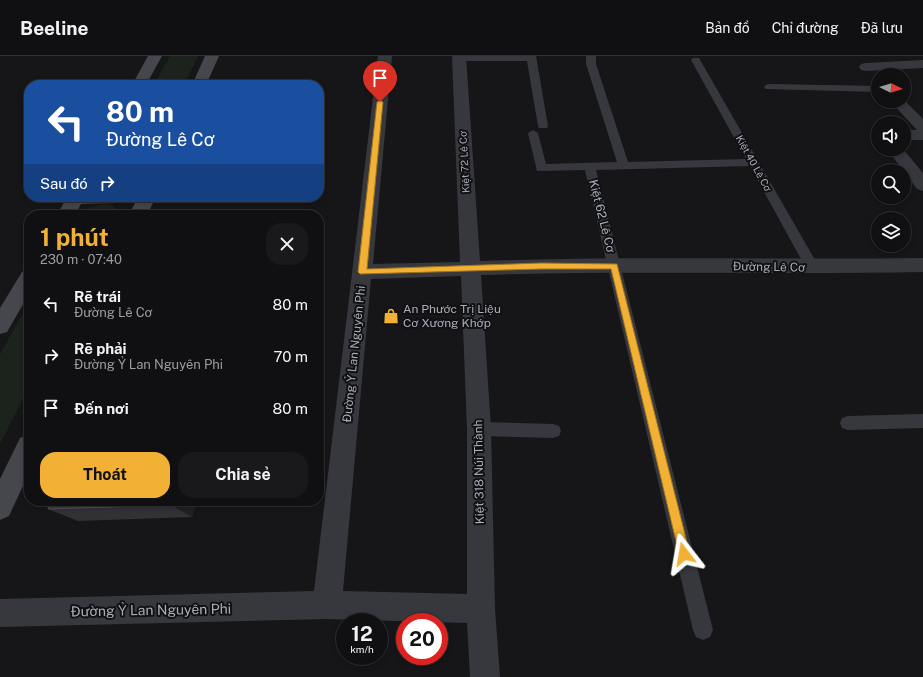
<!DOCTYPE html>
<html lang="vi">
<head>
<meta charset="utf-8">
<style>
	:root { --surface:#101012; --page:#19191b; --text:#f1f3f6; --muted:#9c9d9f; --line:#303032; --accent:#f2b134 }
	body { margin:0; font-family:"Public Sans",sans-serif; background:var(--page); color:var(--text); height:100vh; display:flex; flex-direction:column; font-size:15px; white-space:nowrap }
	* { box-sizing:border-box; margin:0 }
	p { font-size:13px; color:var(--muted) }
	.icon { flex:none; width:22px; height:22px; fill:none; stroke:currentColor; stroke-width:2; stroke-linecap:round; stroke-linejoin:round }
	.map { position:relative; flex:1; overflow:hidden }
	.side { position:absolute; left:24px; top:154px; width:300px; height:296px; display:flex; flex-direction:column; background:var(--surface); border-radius:16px; box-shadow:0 2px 6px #0003,0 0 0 1px var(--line) }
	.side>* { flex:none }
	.guide { position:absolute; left:24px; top:24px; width:300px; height:122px; border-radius:16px; box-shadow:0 2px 6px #0003,0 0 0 1px var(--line); background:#1a4fa0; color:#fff; overflow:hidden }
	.needle { width:26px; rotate:95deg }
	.buttons { position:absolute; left:871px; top:12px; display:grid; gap:8px }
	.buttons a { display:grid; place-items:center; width:40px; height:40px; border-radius:50%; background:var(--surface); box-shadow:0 2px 6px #0003,0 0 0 1px var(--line); font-size:20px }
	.speed { position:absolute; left:336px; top:557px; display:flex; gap:8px; font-size:20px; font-weight:700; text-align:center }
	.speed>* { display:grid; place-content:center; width:52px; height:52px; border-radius:50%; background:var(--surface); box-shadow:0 2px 6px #0003,0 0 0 1px var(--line); line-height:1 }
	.speed small { font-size:10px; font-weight:400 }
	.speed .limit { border:6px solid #d22; background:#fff; color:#111 }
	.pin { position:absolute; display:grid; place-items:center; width:34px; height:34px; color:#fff; margin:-41px -17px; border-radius:50% 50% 50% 0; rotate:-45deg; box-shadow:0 0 4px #0007 }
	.pin .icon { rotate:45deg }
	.me { position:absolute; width:44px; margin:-22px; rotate:346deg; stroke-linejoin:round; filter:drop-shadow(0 0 3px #0008) }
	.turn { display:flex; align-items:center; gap:14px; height:84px; padding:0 16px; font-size:18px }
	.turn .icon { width:52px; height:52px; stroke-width:2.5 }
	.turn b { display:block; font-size:28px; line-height:34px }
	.then { display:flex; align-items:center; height:38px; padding:0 16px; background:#0003; gap:8px; font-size:15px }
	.round { display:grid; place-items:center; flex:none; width:42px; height:42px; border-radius:16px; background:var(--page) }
	.summary { display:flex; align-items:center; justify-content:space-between; height:68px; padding:0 16px }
	h1 { font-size:24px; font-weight:700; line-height:30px; color:var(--accent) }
	.button { display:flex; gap:8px; margin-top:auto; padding:8px 16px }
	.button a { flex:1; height:46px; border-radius:16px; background:var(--accent); color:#111; font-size:16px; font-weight:700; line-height:46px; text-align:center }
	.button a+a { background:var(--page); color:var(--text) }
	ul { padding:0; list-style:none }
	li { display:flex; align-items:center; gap:12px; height:52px; padding:0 16px }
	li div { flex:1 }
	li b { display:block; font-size:15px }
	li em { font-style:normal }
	header { display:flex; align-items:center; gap:24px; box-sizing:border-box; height:56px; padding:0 20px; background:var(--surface); border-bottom:1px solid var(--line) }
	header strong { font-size:19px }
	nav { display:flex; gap:22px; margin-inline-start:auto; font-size:14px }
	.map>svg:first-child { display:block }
	.green { fill:#1c231d }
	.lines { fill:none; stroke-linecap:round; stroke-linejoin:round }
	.lane { fill:#37383d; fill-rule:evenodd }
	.street { fill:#37383d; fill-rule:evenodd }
	.secondary { fill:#45474d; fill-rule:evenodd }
	.wall { fill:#323236 }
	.shaded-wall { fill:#212124 }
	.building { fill:#3f3f44; stroke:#4f5156 }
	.route { fill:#f2b134; stroke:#9d7322 }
	.labels { text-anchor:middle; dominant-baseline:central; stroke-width:4; stroke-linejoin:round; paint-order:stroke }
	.far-street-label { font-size:10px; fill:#a8adb8; stroke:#111113 }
	.street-label { font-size:12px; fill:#a8adb8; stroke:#111113 }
	.poi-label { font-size:12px; fill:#a8adb8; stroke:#111113; text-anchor:start }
	.near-street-label { font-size:14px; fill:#a8adb8; stroke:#111113 }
</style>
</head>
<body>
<header>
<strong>Beeline</strong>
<nav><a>Bản đồ</a><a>Chỉ đường</a><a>Đã lưu</a></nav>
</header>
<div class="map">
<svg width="923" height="621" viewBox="0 0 923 621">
	<rect width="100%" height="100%" fill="#161618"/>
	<!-- green -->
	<path class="green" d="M170,0H198L184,29H154Z
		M100,149H111L116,153V159H79L88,152Z
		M29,247V331L0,388V298Z"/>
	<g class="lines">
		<!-- lane -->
		<path class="lane" d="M459,0H536L548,70L547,72H539L538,70L527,5H456L454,3L456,1Z
			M586,0H596V8L628,106L746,103L691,4L693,2H699L819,211L817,214L812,216L807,214L750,110L596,114L713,574L710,581L703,584L696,581L693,574L585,114L537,115L528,77L533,74L538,77L546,108L617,106L586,8Z
			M769,28L878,30V36L766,33L764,31L766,29Z
			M923,358V372L848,374L842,372L840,367L842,362L848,360Z
			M479,366L553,368L559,370L561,375L559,380L553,382L479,380L473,378L471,373L473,368Z"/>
		<!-- street -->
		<path class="street" d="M378,0H392L373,208L460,206L452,0H466L480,205C627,200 775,204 923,202V216C776,219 628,214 481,219L491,373L495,553L500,621H470L467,567L327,563L0,571V543L314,535ZM461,220L467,373V538L343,535L371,223Z
			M923,4V12L866,15L861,14L859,11L861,8L866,7Z
			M904,44L923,63V84H904V74H917L890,45H904Z
			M887,93H903L923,117V135L917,133Z"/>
		<!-- secondary -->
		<path class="secondary" d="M148,0H162L146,29H132Z
			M205,0H219L206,29H192Z
			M67,141H126L123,145L117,147L81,148L75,159H57Z
			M138,141H156L147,159H129Z
			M29,214V238L7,276L0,278V252L22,216Z
			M29,379V417L9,460L0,464V423L20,382Z"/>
	</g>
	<!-- wall -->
	<path class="wall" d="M196,445L192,461L78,465L48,453Z"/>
	<!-- shaded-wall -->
	<path class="shaded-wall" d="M172,445H196L192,461L171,449Z"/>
	<!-- building -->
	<path class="building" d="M50,445H172L171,449L48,453Z"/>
	<!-- route -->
	<path class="route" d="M380,44L383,46L367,213L541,207L617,208L690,498L688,502L684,504L681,502L679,498L611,213H541L360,218L358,216L377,46Z"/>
	<!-- icons -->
	<defs>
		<symbol id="shop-bare" viewBox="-9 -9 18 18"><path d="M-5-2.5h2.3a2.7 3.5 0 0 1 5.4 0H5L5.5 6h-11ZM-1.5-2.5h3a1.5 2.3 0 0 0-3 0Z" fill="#f2b134" stroke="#111113" stroke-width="2.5" paint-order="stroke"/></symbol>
	</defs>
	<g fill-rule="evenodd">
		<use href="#shop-bare" x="380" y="249" width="22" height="22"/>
	</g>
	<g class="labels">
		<!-- far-street labels -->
		<g class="far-street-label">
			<text transform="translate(464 106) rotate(-93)">Kiệt 72 Lê Cơ</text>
			<text transform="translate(754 107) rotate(61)">Kiệt 40 Lê Cơ</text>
		</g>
		<!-- street labels -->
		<g class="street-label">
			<text transform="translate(602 160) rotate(76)">Kiệt 62 Lê Cơ</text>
			<text transform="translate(769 211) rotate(1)">Đường Lê Cơ</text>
			<text transform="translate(354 298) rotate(-84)">Đường Ỷ Lan Nguyên Phi</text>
			<text transform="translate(479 416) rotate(-91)">Kiệt 318 Núi Thành</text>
		</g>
		<!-- poi labels -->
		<g class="poi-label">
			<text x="403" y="253">An Phước Trị Liệu<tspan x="403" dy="14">Cơ Xương Khớp</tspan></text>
		</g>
		<!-- near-street labels -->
		<g class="near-street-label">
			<text transform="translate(151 554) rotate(-1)">Đường Ỷ Lan Nguyên Phi</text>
		</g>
	</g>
</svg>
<div class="buttons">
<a><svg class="needle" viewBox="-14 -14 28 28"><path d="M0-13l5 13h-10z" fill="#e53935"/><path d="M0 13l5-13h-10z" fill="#9c9d9f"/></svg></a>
<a><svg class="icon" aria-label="sound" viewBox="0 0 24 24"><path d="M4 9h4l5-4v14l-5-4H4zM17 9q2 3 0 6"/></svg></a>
<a><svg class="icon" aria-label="search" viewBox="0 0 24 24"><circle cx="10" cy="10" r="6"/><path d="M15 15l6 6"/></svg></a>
<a><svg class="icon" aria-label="layers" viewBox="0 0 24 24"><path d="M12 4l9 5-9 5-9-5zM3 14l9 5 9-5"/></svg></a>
</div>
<div class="speed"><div>12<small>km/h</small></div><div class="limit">20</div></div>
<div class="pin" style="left:380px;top:46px;background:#d93025"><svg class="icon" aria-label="arrive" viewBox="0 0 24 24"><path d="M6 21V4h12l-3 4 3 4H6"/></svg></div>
<svg class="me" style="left:684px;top:498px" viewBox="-20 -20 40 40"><path d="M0-17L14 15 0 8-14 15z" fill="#f2b134" stroke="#fff" stroke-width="4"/></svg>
<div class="guide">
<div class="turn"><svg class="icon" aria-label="left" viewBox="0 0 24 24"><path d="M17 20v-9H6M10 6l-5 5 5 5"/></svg><div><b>80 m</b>Đường Lê Cơ</div></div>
<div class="then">Sau đó<svg class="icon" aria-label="right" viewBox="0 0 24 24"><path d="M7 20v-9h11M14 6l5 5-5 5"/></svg></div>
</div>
<section class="side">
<div class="summary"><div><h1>1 phút</h1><p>230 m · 07:40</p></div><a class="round"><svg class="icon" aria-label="close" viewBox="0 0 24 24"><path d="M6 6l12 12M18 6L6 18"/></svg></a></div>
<ul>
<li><svg class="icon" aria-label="left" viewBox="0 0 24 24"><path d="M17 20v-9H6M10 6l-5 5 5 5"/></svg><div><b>Rẽ trái</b><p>Đường Lê Cơ</p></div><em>80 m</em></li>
<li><svg class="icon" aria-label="right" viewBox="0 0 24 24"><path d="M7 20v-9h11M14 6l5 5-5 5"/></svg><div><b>Rẽ phải</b><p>Đường Ỷ Lan Nguyên Phi</p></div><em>70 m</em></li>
<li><svg class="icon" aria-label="arrive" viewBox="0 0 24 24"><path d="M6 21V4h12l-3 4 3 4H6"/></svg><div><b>Đến nơi</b></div><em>80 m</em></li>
</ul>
<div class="button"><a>Thoát</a><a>Chia sẻ</a></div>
</section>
</div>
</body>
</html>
